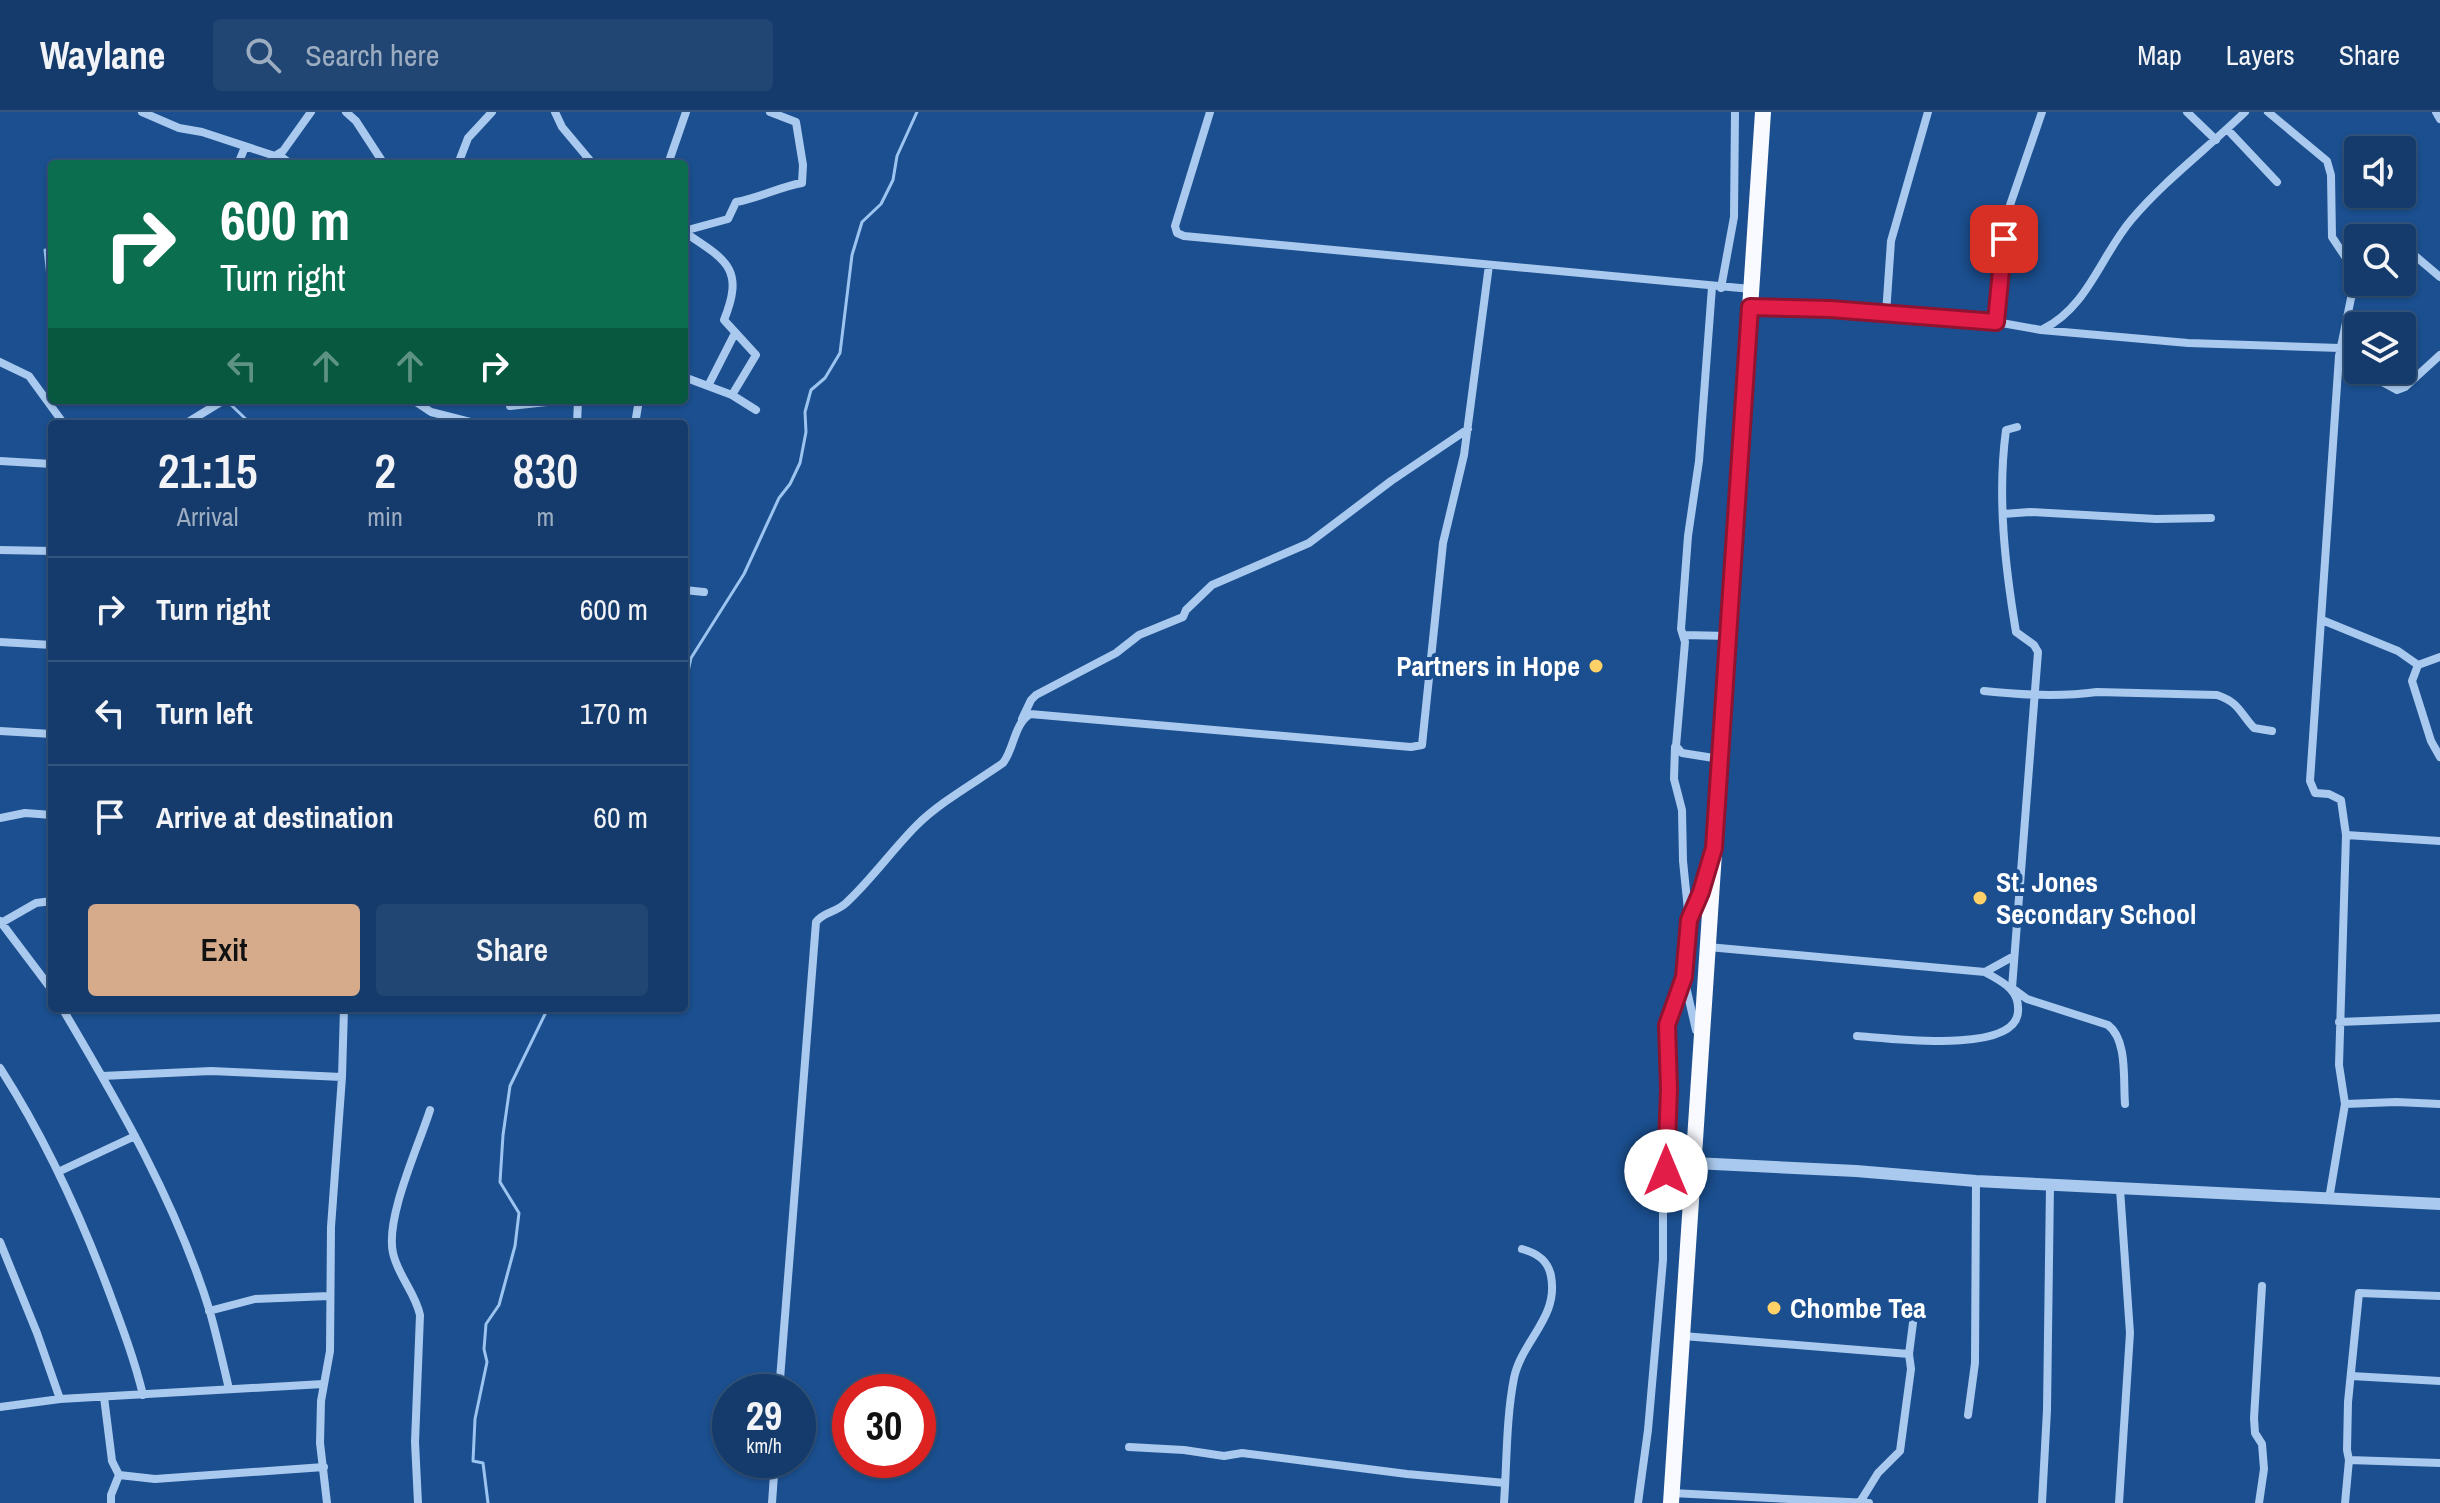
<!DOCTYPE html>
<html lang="en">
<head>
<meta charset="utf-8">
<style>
	:root { --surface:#143b6b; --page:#214673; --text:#f1f3f6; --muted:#9dadc1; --line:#33557e; --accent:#d6ab8b }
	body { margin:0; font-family:"Archivo Narrow",sans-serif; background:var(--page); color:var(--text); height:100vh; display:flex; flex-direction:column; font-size:30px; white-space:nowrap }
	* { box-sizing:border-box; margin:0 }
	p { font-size:26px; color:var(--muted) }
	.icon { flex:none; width:44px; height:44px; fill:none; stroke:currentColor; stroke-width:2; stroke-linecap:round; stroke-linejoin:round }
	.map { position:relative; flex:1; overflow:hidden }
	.sheet { position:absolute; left:48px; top:308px; width:640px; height:592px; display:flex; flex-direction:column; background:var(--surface); border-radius:8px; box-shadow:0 2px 6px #0004,0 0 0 2px var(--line) }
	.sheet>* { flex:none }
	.banner { position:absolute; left:48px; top:48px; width:640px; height:244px; border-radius:8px; box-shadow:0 2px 6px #0004,0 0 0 2px var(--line); background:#0b6e4f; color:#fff; overflow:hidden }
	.buttons { position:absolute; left:2344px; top:24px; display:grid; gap:16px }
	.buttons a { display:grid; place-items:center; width:72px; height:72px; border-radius:8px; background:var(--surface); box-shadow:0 2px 6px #0004,0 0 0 2px var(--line); font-size:40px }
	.speed { position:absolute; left:712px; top:1262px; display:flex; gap:16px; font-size:40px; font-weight:700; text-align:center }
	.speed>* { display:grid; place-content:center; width:104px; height:104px; border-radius:50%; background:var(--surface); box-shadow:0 2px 6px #0004,0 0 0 2px var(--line); line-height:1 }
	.speed small { font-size:20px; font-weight:400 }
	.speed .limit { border:12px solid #d22; background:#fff; color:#111 }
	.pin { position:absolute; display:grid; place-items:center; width:68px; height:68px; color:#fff; margin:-34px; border-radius:16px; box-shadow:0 4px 12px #0006 }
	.me { position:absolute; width:88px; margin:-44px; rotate:0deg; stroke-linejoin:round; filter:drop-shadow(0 0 6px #0008) }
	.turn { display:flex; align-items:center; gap:28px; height:168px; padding:0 40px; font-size:36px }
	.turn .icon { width:104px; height:104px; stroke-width:2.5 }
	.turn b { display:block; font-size:56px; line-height:68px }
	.lanes { display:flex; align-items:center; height:76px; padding:0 40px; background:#0003; justify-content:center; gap:40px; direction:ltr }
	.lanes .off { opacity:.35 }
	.eta { display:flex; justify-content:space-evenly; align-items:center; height:136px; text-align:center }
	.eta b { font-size:48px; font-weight:600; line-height:56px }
	.action { display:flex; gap:16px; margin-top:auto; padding:16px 40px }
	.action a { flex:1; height:92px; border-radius:8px; background:var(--accent); color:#111; font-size:32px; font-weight:600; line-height:92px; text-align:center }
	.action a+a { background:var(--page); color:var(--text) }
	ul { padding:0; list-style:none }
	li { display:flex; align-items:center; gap:24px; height:104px; padding:0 40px; border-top:2px solid var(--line) }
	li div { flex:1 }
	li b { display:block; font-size:30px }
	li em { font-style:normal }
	header { display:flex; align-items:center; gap:48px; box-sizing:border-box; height:112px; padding:0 40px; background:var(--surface); border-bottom:2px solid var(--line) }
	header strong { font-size:38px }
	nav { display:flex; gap:44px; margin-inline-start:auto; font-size:28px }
	.search { width:560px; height:72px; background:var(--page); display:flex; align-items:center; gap:20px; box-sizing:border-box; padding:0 28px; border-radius:8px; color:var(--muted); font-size:30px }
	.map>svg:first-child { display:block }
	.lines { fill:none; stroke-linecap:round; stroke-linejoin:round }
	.stream { stroke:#9cc4f0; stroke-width:3 }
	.minor { stroke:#a9c9ee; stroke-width:8 }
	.tertiary { stroke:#a9c9ee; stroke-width:12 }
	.trunk { stroke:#f8faff; stroke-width:16 }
	.route-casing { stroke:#92132f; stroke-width:20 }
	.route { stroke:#e11d48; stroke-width:14 }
	.poi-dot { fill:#ffd166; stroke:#1b4f8f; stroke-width:3 }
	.labels { text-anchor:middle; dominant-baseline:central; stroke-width:8; stroke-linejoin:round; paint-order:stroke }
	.poi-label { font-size:28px; font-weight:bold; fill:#fff; stroke:#1b4f8f; text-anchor:start }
</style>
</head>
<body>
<header>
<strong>Waylane</strong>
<div class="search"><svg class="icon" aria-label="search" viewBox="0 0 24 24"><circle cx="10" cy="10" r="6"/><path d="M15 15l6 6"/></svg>Search here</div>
<nav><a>Map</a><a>Layers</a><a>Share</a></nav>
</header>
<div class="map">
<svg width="2440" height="1391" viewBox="0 0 2440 1391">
	<rect width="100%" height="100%" fill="#1b4f8f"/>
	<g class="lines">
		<!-- stream -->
		<path class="stream" d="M45,138L48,164L52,170
			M228,290L251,312
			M684,578L691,546L744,462L779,386L790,372L800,351L806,320L805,300L811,278L825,266L840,241L852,143L862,110L881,92L893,68L897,44L917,0
			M684,618L688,638L684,648
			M488,1391L483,1351L473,1349L475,1307L487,1250L484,1237L486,1212L499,1193L515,1134L519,1101L500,1070L503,1023L510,974L548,896"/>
		<!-- minor -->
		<path class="minor" d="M142,0L179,16L202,20L275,44L283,39L311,0
			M346,0L356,9L384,52
			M555,0L562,15L593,52
			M1210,0L1175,114L1177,121L1184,124L1751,177
			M2187,0L2216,28
			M2268,0L2327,49L2331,63L2332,125L2354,158L2355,167L2339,244L2310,669L2315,681L2329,682L2341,688L2346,723L2339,953L2345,992L2329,1087
			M2436,0L2440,7
			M2227,17L2277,70
			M280,44L291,52
			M238,52L245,35
			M458,52L468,26L492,0
			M668,52L686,0
			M684,119L728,107L736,90C759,86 779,75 802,71L803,53L796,10L770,0
			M684,120C726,148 745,156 724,208L756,243L732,283
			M2407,137L2440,165
			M1712,175L1699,349L1688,424L1681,517L1685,530L1676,634L1682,641L1720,647
			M1721,176L1734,105L1735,0
			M1750,195L1830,197L1996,210L2041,218L2188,231L2340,236
			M1886,202L1891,129L1928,0
			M1996,210L2009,96L2042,0
			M2043,217C2088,195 2101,143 2132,107C2165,68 2208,36 2245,0
			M2339,244L2358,257
			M0,250L29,264L64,312
			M2360,258L2397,278L2405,275L2440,243
			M684,265L732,283L756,298
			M708,274L735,221
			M413,288L431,300L478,312
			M510,294L565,288
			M185,312L224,288
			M577,312L578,288
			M635,312L639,288
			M2017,315L2006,318C1997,384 2005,454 2016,520L2034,533L2038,540L2012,876L2027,887L2108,913C2128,928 2123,969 2125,992
			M0,349L52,352
			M2003,402L2030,400L2156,407L2211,406
			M0,438L52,439
			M684,478L704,480
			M2322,508L2398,539L2418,553
			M1684,523L1728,524
			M0,530L52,533
			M2440,545L2418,553L2412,569L2431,629L2440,645
			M1984,579C2021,583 2060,585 2097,580L2217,583C2240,591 2239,600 2254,616L2272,619
			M1022,607L1031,588L1036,583L1116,541L1139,523L1183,505L1186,498L1212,473L1309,431L1391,369L1468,317
			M0,619L52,622
			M0,706L25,701L52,703
			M2346,723L2440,729
			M1689,807L1707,760
			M0,809L52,878
			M1,811L36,791L52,789
			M1708,835L1985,860L2014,844
			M1684,866L1696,918
			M62,896C119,992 177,1092 210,1200C217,1225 223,1251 229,1277
			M2339,910L2440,906
			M1857,924C1888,926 2015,943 2018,900C2020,877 2002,870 1985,860
			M0,956C45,1026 79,1100 108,1177C121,1212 134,1246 143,1283
			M102,964L211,959L342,965
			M2345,992L2396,990L2440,992
			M58,1060L135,1024
			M1665,1067L1669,977L1666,924L1670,903L1684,865L1689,808L1683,749L1682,698L1674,667L1675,635
			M0,1130L37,1221L60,1287
			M209,1199L255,1187L329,1184
			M1683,1224L1909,1242
			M2351,1264L2440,1269
			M779,1280L816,810C823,800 837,800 846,791C872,767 892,738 917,713C940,690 976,670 1003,651C1014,637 1014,612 1030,602L1411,635L1422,633L1443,431L1464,343L1489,153
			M104,1285L112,1349L119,1363L155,1367L324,1355
			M0,1295L60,1287L323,1272
			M1968,1303L1975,1251L1976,1069
			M1129,1335L1184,1338L1224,1344L1242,1341L1407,1362L1505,1371
			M2349,1348L2440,1351
			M1672,1381L1869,1391
			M1860,1390L1878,1361L1900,1339L1911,1257L1909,1242L1915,1195
			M111,1391V1383L119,1363
			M327,1391L320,1331L321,1289L330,1239L331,1115L342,965L344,896
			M418,1391L415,1330L420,1203C415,1180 398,1164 393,1141C385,1106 419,1033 430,998
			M772,1391L775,1348
			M1504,1391C1507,1350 1506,1307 1514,1266C1522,1228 1559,1206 1551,1164C1548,1148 1537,1141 1522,1137
			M1638,1391L1648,1318L1663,1148V1072C1669,1059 1680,1061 1692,1061
			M2042,1391L2047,1298L2050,1073
			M2119,1391L2130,1221L2120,1077
			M2259,1391L2264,1357L2262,1332L2255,1321L2254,1306L2262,1174
			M2345,1391L2349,1348L2347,1338L2348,1290L2359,1181L2440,1184"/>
		<!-- tertiary -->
		<path class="tertiary" d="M1694,1051L1856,1059L1976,1069L2440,1092"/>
		<!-- trunk -->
		<path class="trunk" d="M1671,1391L1763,0"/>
	</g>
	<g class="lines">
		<defs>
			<path id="route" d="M1666,1059L1669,977L1667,913L1684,865L1689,808L1701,780L1714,736L1750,195L1830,197L1996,210L2004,127"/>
		</defs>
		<!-- route casing -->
		<use href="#route" class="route-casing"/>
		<!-- route -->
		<use href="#route" class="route"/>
	</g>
	<!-- markers -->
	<g class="poi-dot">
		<circle cx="1596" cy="554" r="8"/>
		<circle cx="1980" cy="786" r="8"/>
		<circle cx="1774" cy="1196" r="8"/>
	</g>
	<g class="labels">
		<!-- poi labels -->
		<g class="poi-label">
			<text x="1580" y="554" text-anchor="end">Partners in Hope</text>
			<text x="1996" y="770">St. Jones<tspan x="1996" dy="32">Secondary School</tspan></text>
			<text x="1790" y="1196">Chombe Tea</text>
		</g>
	</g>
</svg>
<div class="buttons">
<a><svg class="icon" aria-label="sound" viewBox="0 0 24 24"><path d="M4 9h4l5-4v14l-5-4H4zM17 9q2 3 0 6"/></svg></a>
<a><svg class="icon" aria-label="search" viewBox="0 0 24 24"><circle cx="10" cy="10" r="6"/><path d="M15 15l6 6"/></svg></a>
<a><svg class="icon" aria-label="layers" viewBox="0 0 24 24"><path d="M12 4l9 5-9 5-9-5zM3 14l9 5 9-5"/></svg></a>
</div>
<div class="speed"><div>29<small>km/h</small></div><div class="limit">30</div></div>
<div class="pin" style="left:2004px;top:127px;background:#d93025"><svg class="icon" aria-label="arrive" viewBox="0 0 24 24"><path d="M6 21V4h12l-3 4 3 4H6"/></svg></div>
<svg class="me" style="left:1666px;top:1059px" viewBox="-20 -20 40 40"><circle r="19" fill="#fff"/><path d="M0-13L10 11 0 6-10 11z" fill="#e11d48"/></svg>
<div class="banner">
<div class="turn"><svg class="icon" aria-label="right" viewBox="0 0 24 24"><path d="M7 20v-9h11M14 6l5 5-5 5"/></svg><div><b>600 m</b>Turn right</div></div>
<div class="lanes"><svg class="icon off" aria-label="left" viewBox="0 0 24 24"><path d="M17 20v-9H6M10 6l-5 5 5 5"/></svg><svg class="icon off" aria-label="ahead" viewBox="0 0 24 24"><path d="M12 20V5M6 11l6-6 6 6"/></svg><svg class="icon off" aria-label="ahead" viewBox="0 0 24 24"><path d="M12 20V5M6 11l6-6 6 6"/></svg><svg class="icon" aria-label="right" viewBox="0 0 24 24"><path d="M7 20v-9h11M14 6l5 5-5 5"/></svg></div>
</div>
<section class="sheet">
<div class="eta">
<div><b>21:15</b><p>Arrival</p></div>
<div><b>2</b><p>min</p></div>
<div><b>830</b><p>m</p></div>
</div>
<ul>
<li><svg class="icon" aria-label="right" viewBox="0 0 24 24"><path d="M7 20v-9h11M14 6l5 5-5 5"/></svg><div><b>Turn right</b></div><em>600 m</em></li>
<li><svg class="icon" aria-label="left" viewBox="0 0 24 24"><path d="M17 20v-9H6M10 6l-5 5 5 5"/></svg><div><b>Turn left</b></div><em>170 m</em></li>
<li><svg class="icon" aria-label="arrive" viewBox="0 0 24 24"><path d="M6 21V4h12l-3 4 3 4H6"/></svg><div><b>Arrive at destination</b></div><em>60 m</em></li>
</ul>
<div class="action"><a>Exit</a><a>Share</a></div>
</section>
</div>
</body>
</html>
